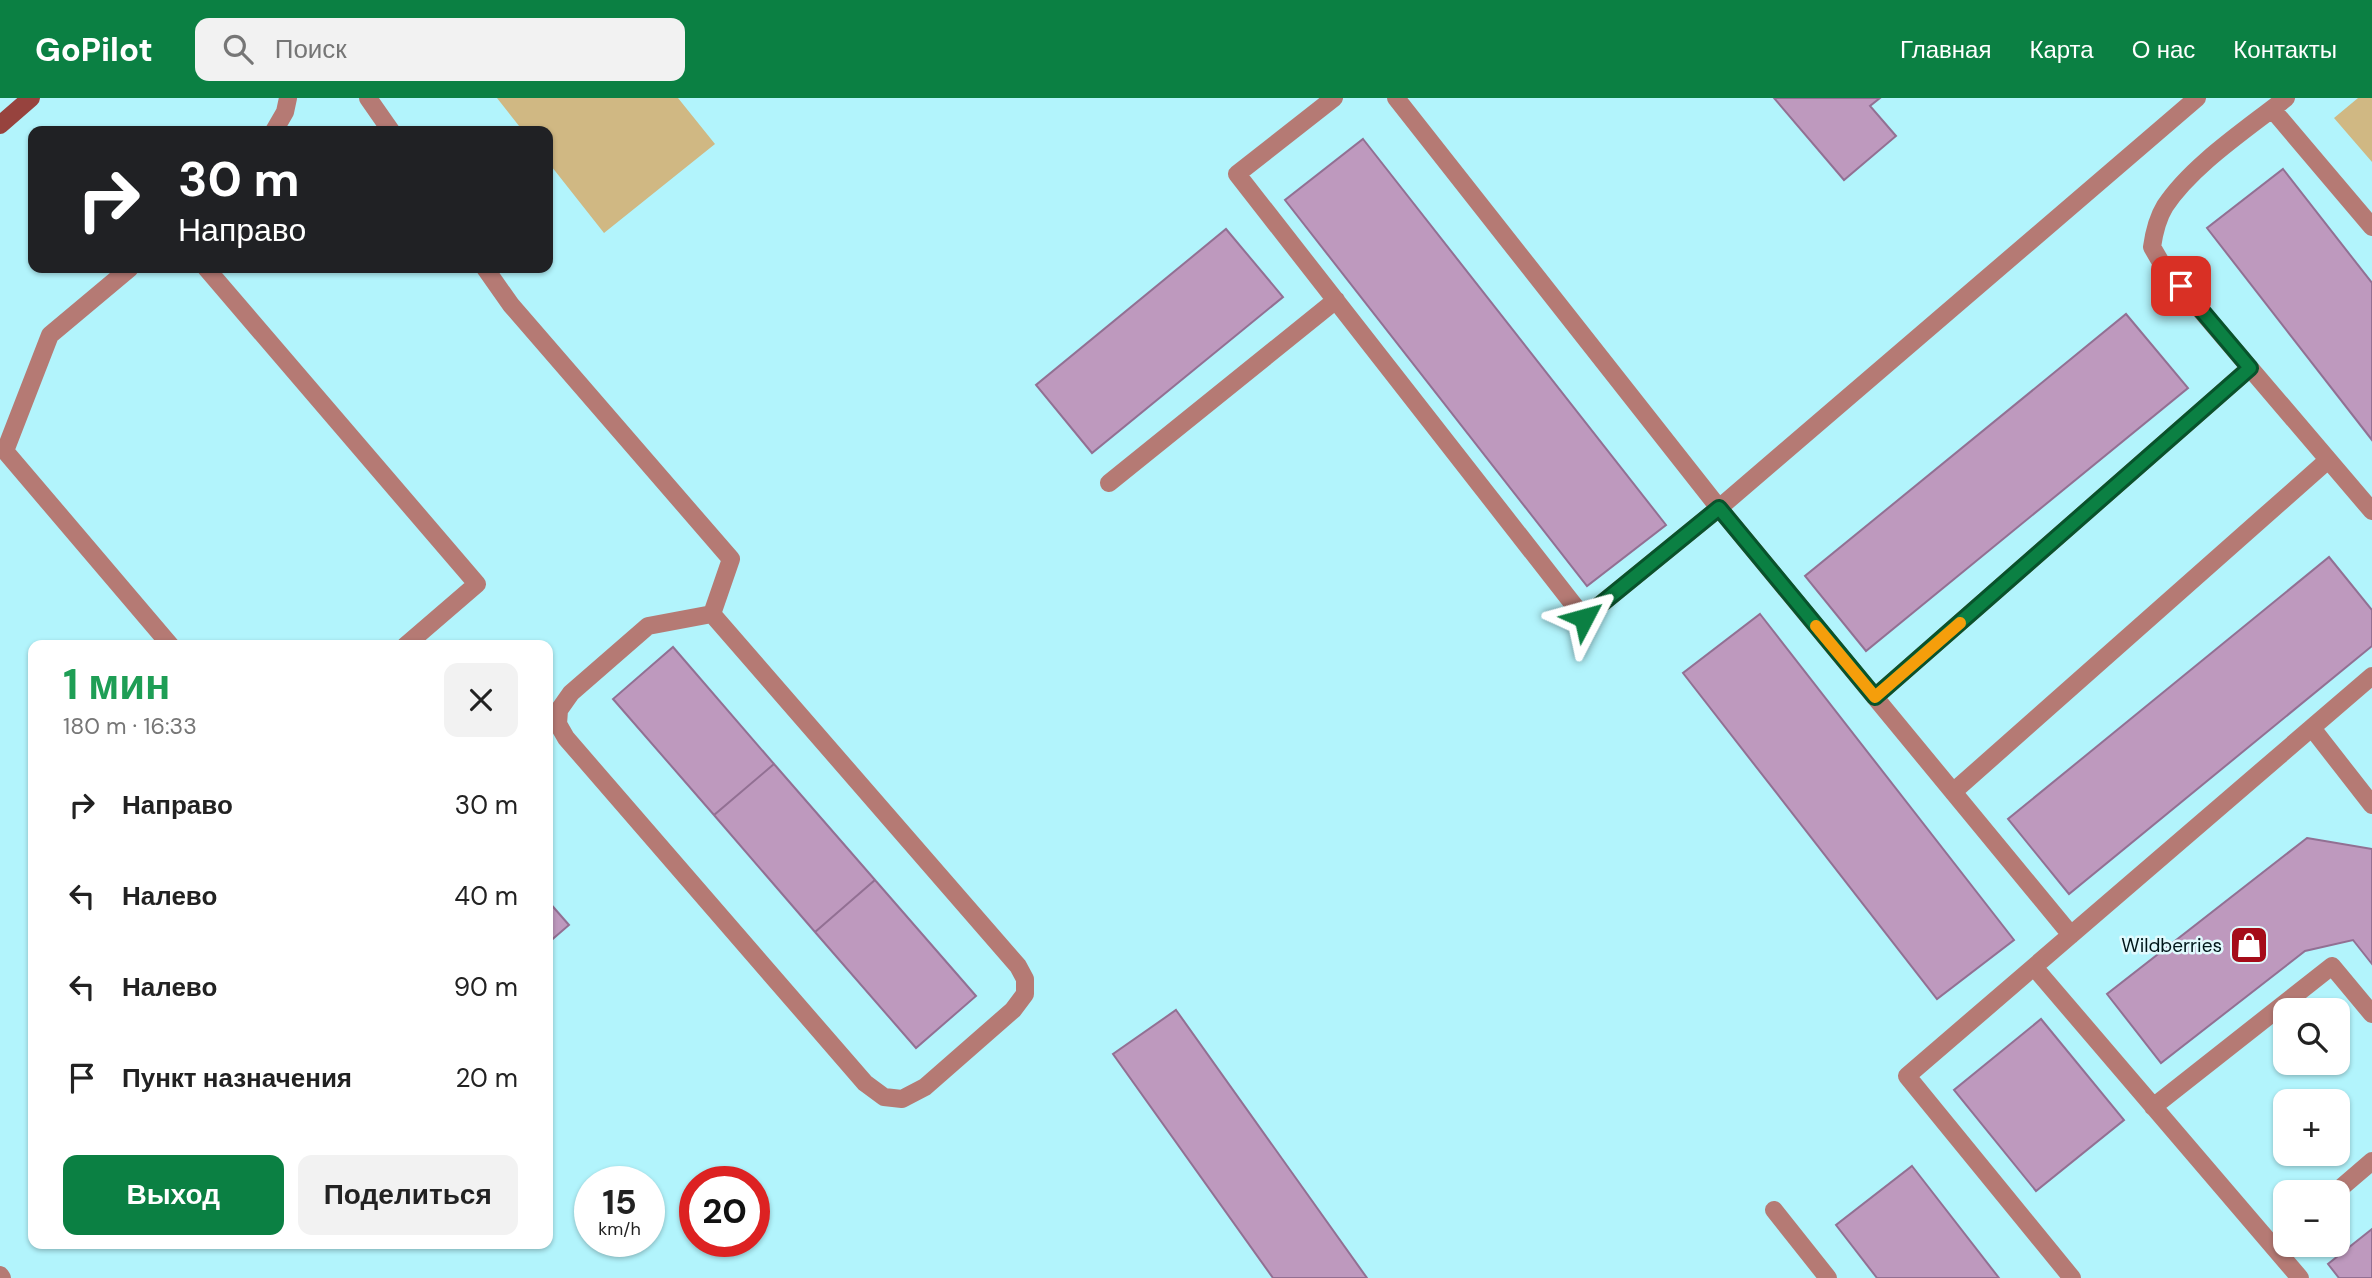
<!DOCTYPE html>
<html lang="ru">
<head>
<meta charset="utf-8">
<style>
	:root { --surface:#fff; --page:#f2f2f2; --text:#222; --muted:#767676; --accent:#0b8043 }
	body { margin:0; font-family:"DM Sans",sans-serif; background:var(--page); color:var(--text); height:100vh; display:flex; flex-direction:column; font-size:26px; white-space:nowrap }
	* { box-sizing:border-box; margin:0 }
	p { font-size:23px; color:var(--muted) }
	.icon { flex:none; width:38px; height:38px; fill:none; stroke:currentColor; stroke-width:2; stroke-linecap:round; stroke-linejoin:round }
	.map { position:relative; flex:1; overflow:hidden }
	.panel { position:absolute; left:28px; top:542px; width:525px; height:609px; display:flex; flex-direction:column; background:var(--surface); border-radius:14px; box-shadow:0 2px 5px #0004 }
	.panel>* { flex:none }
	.banner { position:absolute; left:28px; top:28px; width:525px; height:147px; border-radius:14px; box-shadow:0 2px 5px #0004; background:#202124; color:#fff; overflow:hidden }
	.controls { position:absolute; left:2273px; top:900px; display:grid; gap:14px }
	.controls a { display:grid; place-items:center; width:77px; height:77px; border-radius:14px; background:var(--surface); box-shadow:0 2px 5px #0004; font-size:35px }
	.speed { position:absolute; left:574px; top:1068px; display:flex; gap:14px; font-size:35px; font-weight:700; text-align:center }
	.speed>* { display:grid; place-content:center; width:91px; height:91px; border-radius:50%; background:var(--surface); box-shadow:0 2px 5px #0004; line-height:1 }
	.speed small { font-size:18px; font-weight:400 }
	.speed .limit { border:10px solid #d22; background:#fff; color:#111 }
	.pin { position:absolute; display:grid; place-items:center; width:60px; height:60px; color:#fff; margin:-30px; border-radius:14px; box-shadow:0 4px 10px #0006 }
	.me { position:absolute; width:77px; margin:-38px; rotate:51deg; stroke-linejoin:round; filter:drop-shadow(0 0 5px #0008) }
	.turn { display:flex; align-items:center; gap:24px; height:147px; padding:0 35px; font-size:32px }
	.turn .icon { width:91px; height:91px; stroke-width:2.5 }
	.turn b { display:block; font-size:49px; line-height:60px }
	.round { display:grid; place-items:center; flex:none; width:74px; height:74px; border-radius:14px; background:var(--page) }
	.head { display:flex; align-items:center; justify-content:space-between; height:119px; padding:0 35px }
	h1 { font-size:42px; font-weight:700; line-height:52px; color:#1e9e55 }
	.button { display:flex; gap:14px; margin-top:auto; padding:14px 35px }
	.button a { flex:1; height:80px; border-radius:14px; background:var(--accent); color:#fff; font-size:28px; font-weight:700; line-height:80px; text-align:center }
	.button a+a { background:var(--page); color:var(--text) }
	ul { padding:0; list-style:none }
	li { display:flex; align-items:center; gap:21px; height:91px; padding:0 35px }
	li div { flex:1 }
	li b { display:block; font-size:26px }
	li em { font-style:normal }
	header { display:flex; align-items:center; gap:42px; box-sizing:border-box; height:98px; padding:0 35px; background:var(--accent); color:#fff }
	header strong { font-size:33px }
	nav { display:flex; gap:38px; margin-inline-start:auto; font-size:24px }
	.search { width:490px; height:63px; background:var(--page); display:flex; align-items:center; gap:18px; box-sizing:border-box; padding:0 24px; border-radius:14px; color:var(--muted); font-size:26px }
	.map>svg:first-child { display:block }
	.green { fill:#d0b883 }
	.building { fill:#be99be; stroke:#927093; stroke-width:2 }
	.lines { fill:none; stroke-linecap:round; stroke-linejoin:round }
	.lane { stroke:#b57a74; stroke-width:18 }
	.secondary { stroke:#97433e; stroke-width:18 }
	.route-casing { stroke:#07532c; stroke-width:18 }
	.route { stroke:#0b8043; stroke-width:12 }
	.slow { stroke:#f59e0b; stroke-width:12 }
	.labels { text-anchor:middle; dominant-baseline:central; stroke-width:5; stroke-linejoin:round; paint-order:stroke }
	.poi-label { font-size:19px; fill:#001619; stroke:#e0fafd; text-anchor:end }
</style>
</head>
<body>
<header>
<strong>GoPilot</strong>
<div class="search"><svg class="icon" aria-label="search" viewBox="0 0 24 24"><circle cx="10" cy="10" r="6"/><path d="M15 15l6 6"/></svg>Поиск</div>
<nav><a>Главная</a><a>Карта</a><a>О нас</a><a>Контакты</a></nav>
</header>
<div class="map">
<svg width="2372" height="1180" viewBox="0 0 2372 1180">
	<rect width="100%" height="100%" fill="#b2f4fc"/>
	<!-- green -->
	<path class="green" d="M497,0H678L715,46L604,135L548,64V33H523Z
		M2358,0H2372V64L2334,20Z"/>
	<!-- building -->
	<path class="building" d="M1774,0H1880L1870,8L1896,38L1844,82Z
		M1363,41L1666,427L1587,488L1285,102Z
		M2283,71L2372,185V342L2207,130Z
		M1226,131L1283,199L1092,355L1036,287Z
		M2126,216L2188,290L1866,553L1805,478Z
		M2329,459L2372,512V548L2069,796L2008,721Z
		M1760,516L2014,842L1937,901L1683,575Z
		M673,549L774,666L714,717L613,601Z
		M774,666L875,782L815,834L714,717Z
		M2307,740L2372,751V866L2353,842L2305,853L2161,965L2107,896Z
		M875,782L976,898L916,950L815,834Z
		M548,803L569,827L548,845Z
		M1176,912L1367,1180H1273L1113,956Z
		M2041,921L2124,1022L2036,1093L1954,992Z
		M1912,1068L1999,1180H1877L1836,1127Z
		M2372,1131V1180H2339L2328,1166Z"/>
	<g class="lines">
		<!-- lane -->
		<path class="lane" d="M368,0L391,33
			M1334,0L1237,76L1584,520L1719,410L1396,0
			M2286,0C2247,31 2192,67 2165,108C2157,121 2154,135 2152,149L2163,168L2372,413
			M2272,11L2372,129
			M274,33L285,14L288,0
			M130,170L50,237L5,353L171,548
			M206,170L477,486L405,548
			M485,170L511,207L731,461L712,516
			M1109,385L1336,202
			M712,516L1018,868L1025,881V896L1013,912L925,989L902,1001L884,999L865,985L566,640L558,626L559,612L571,595L648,528Z
			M1875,599L2250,270
			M2312,630L2372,707
			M1953,694L2328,362
			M2071,837L1719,410L2197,0
			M2034,869L2300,1180
			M2153,1009L2332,868L2372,916
			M2336,1094L2372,1063
			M1774,1112L1828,1180
			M0,1177L2,1180
			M2072,1180L1907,978L2372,578"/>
		<!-- secondary -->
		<path class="secondary" d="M0,27L31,0"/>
	</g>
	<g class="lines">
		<defs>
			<path id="route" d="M1584,520L1719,410L1875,599L2250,270L2181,188"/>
		</defs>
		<!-- route casing -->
		<use href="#route" class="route-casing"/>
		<!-- route -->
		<use href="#route" class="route"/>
		<!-- slow -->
		<path class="slow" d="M1816,528L1875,599L1960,525"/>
	</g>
	<!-- icons -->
	<defs>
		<symbol id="shop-square" viewBox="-11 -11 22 22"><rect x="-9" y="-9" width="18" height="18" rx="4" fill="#a50c19" stroke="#e0fafd"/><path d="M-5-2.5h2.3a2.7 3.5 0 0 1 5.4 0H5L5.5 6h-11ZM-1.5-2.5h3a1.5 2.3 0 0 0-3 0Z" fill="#fff"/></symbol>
	</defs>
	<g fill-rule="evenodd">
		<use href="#shop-square" x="2227" y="825" width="44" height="44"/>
	</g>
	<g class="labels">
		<!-- poi labels -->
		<g class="poi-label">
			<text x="2222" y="847">Wildberries</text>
		</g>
	</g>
</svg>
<div class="controls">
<a><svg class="icon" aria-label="search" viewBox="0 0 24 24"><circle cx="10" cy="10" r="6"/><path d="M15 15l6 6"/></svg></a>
<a>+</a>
<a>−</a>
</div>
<div class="speed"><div>15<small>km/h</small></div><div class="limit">20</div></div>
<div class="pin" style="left:2181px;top:188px;background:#d93025"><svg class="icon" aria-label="arrive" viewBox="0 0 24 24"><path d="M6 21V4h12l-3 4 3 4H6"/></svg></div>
<svg class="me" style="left:1584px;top:520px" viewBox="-20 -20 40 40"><path d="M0-17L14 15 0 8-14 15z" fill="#0b8043" stroke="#fff" stroke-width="4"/></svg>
<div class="banner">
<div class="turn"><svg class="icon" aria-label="right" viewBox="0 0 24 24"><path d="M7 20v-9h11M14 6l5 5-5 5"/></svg><div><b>30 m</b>Направо</div></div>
</div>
<section class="panel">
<div class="head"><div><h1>1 мин</h1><p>180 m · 16:33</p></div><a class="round"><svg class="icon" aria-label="close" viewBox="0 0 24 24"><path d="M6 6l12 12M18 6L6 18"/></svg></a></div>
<ul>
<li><svg class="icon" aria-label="right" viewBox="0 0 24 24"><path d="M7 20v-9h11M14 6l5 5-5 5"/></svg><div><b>Направо</b></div><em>30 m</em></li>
<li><svg class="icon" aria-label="left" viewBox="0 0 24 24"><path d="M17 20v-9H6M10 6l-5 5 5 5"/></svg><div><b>Налево</b></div><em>40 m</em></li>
<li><svg class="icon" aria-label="left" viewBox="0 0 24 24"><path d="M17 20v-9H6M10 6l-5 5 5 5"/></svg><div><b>Налево</b></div><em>90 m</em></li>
<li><svg class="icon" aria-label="arrive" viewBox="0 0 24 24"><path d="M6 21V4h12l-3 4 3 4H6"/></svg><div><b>Пункт назначения</b></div><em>20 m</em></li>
</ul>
<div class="button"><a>Выход</a><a>Поделиться</a></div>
</section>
</div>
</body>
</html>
